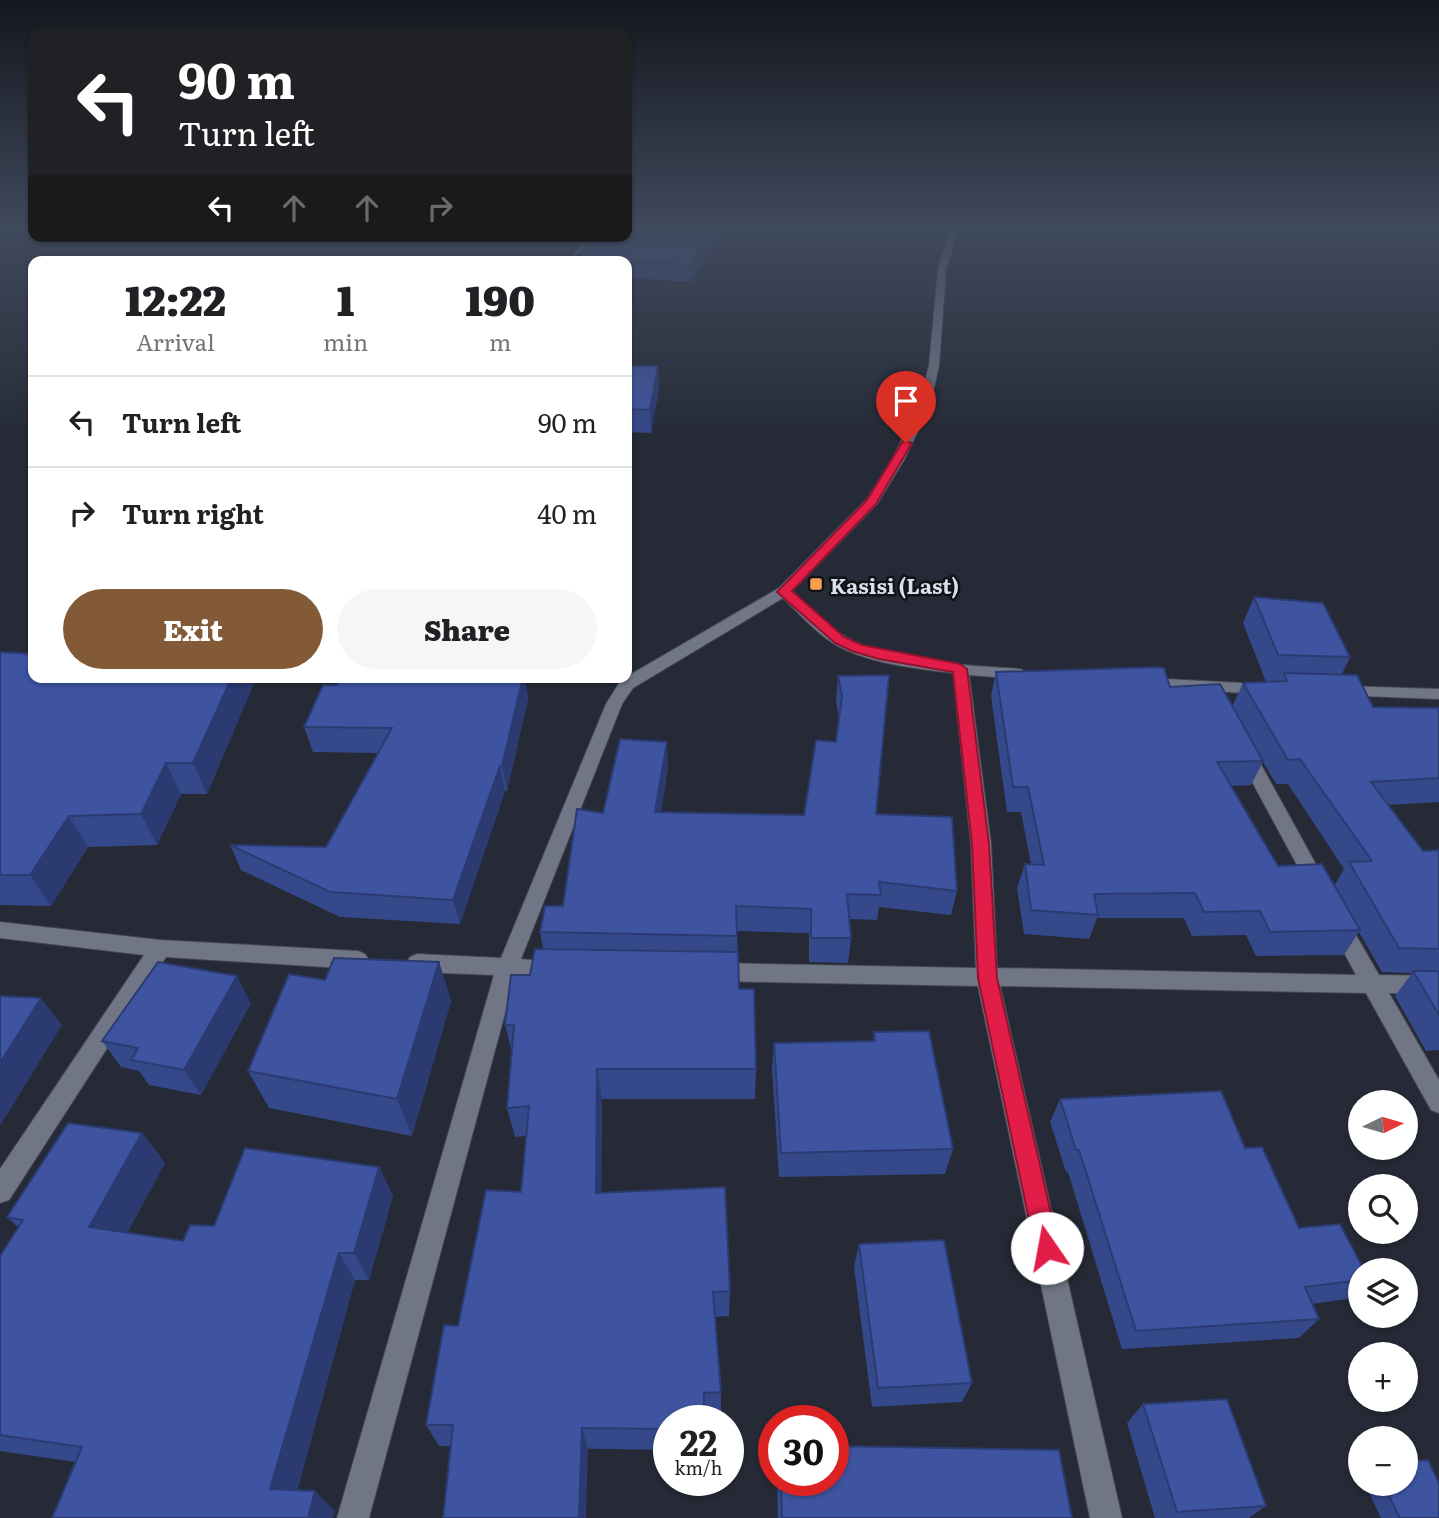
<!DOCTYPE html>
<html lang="en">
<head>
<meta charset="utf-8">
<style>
	:root { --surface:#fff; --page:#f6f6f6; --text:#202124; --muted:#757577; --line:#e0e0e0; --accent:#825a37 }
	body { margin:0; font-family:Literata,serif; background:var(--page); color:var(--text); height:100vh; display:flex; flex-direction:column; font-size:26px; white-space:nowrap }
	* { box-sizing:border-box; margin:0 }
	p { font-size:23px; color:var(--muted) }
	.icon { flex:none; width:38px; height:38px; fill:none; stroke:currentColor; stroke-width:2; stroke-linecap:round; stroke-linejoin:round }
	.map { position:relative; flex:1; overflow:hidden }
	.sheet { position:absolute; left:28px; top:256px; width:604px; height:427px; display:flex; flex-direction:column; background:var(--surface); border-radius:14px; box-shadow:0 2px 5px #0004 }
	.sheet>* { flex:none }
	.guide { position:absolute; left:28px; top:28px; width:604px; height:214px; border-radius:14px; box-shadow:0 2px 5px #0004; background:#202124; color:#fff; overflow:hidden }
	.needle { width:46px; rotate:85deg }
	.controls { position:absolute; left:1348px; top:1090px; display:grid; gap:14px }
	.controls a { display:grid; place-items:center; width:70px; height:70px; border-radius:50%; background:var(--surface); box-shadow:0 2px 5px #0004; font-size:35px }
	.speed { position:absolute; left:653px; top:1405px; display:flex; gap:14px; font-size:35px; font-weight:700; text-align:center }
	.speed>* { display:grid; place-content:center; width:91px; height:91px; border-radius:50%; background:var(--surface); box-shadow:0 2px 5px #0004; line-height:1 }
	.speed small { font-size:18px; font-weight:400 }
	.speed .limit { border:10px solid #d22; background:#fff; color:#111 }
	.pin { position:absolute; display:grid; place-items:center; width:60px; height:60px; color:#fff; margin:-72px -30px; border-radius:50% 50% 50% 0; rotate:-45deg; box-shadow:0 0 7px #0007 }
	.pin .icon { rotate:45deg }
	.me { position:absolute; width:77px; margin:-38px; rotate:348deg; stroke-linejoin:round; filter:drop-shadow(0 0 5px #0008) }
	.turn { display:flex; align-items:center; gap:24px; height:147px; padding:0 35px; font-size:32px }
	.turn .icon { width:91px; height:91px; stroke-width:2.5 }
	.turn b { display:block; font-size:49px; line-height:60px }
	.lanes { display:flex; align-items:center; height:66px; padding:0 35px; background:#0003; justify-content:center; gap:35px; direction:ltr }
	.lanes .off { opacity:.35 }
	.eta { display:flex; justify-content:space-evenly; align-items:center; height:119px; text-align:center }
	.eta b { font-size:42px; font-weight:800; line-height:49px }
	.primary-button { display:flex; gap:14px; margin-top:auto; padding:14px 35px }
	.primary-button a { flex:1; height:80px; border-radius:42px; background:var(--accent); color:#fff; font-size:28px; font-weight:800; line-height:80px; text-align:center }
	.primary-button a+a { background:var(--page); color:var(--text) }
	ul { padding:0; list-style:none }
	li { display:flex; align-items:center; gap:21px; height:91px; padding:0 35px; border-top:2px solid var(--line) }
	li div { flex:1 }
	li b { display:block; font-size:26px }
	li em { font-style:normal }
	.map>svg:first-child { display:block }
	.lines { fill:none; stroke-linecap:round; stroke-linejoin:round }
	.minor-casing { stroke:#444852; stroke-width:2 }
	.minor { fill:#707685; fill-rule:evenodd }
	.wall { fill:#35488a; fill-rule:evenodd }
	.shaded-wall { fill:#2b3b71 }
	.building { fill:#3e54a1; stroke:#2b3b71; stroke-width:2 }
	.route { fill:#e11d48; stroke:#92132f; stroke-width:2 }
	.poi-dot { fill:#fa9f4f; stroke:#101218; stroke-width:2.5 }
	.labels { text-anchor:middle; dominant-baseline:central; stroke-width:5; stroke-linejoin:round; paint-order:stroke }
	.poi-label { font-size:21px; font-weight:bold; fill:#dce0e8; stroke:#101218; text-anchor:start }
</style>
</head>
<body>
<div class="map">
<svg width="1439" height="1518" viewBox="0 0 1439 1518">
	<rect width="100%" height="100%" fill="#252a36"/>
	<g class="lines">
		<defs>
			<path id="minor" d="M951,228H959L946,269L939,366L929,409L904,460L877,504L792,591C809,606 825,626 846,637C893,664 967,665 1021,669L1029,674L1021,679L969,675L991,844L997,968L1356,975L1329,924L1332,918L1339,916L1346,918L1379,975L1439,976V994L1389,993L1439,1080V1113L1431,1110L1366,993L1000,986L1122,1518H1090L978,986L715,981L707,978L704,972L707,966L715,963L976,968L971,844L953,673C914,668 871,664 836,645C816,633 800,614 783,598L633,688L622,704L521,959L562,963L565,969L562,975L554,978L515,976L369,1518H337L494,975L417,972L410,969L406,963L410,957L417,954L501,958L606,704L621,680L779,588L867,499L892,460L917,409L929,366L938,269Z
				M587,236H595L578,261H570Z
				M1146,678L1262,684L1270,689L1262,694L1140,687L1138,683L1140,679Z
				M1342,686L1439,689V699L1336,695L1334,691L1336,687Z
				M1245,746L1254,752L1324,879L1327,884L1324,889L1317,892L1310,889L1236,752Z
				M0,922L160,940L358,951L365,954L369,960L365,966L358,969L166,957L9,1200L0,1203V1169L144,955L0,938Z"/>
		</defs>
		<!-- minor casing -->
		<use href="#minor" class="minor-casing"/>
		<!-- minor -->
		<use href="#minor" class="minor"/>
	</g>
	<!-- wall -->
	<path class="wall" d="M626,228H724V234L690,282L634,278L629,284H626Z
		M626,366H658L659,388L651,433L626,432Z
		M1254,597L1350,657L1342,674L1373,707L1439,708V802L1388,805L1423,851L1439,850V1050L1426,1051L1395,996L1412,973L1382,972L1359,932L1344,955L1256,956L1246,935L1192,936L1184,918H1097L1089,939L1024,934L1017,888L1025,864H1031L1021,812H1007L991,696L996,672L1170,687L1232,707L1243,683L1266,682L1243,623ZM1263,762L1276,784H1288L1344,869L1334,886L1278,866L1231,786L1251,785Z
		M0,652L33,677H252L254,683L207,794H181L157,845L88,847L51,906L0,905Z
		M838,676L876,814L957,891L951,915L879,907L877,920L849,919L851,938L848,963L809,962V933L737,931L739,989L756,1069L755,1099H602L601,1193L730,1291L729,1316L715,1317L721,1392V1415L705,1416L668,1421V1450L439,1446L426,1425L458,1326L521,1192L526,1136L515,1137L507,1108L512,1052L505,1025L543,949L540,932L563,906L603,813L668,766L661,812L804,815L836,742L839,718L836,701Z
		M341,677H525L528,699L507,791H505L460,924L340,917L241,870L230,845L326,847L378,753L313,752L304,727L337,685Z
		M439,962L451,1001L412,1136L269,1108L248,1071L325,980Z
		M251,1003L201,1095L149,1085L139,1071L121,1067L102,1041Z
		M874,1032L953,1149L945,1174L779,1177L772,1069L774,1043L873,1041Z
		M1060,1099L1245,1148L1299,1228L1360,1270V1287L1347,1299L1312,1304L1319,1319L1299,1338L1122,1349L1068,1172H1066L1050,1122Z
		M142,1133L165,1163L127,1233L183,1241L214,1226L379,1167L393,1196L369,1280H355L297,1491L335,1511L75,1462L0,1451V1256L18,1227L7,1217Z
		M859,1244L972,1383L962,1402L872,1407L854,1267Z
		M1143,1404L1266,1506L1249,1518H1155L1127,1423Z
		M777,1480H833L1072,1518H778Z
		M1365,1484H1405L1439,1518H1381Z"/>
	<!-- shaded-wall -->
	<path class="shaded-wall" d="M716,228H724V234L690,282V265Z
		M633,260L634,278L629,284L628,266Z
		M658,366L659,388L651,433L650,410Z
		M232,677H252L254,683L207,794L193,763Z
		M523,677H525L528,699L507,791L502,766Z
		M667,742L668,766L657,836L655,812Z
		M166,763L181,794L157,845L141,814Z
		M500,766L505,791L460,924L453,900Z
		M69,816L88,847L51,906L30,875Z
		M439,962L451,1001L412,1136L397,1099Z
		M237,976L251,1003L201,1095L184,1070Z
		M41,998L62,1025L0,1126V1063Z
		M597,1069L602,1099L601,1221L596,1193Z
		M142,1133L165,1163L115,1255L89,1227Z
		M379,1167L393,1196L369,1280L354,1253Z
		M339,1253L355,1280L292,1509L270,1489Z
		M582,1428L588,1449L586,1518H579Z
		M315,1491L335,1511L333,1518H308Z"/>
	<!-- building -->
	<path class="building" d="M626,228H716L690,265L633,260L628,266H626V261H574L597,236H626Z
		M626,366H658L650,410L626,409Z
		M1254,597L1323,603L1350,657L1278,655Z
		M0,652L33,654V677H232L193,763H166L141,814L69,816L30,875H0Z
		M1159,667L1164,668L1170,687L1220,684L1263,761L1217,762L1278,866L1322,864L1360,930L1270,932L1260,911L1204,912L1195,893L1094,894L1098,915L1031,910L1025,864L1044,865L1028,787H1013L996,672Z
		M1284,673L1357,675L1373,707L1439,708V778L1371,782L1423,851L1439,850V949L1399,948L1349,862L1372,861L1300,759L1288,760L1243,683L1287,681Z
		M889,675L876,814L952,817L957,891L879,882L881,895L847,894L851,938H811V909L736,906L737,936L540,932L545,906H563L577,809L603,813L620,739L667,742L655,812L804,815L816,740L836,742L842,696L838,676Z
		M341,677H523L502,766H500L453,900L330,892L230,845L326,847L392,728L304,727L323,685H337Z
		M535,949L738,952L739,989H754L756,1069H597L596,1193L725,1187L730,1291L713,1292L721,1392L704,1393V1421H668V1429L582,1428L579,1518H443L453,1425H426L444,1325L458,1326L486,1190L521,1192L529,1106L507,1108L514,1025H505L511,975H530Z
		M334,958L439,962L397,1099L248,1071L289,974L325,980Z
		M158,962L237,976L184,1070L131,1060L138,1048L102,1041Z
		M1413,971H1439V1015Z
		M0,996L41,998L0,1063Z
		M929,1031L953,1149L781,1153L774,1043L875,1041L874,1032Z
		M1221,1091L1245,1148L1262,1147L1299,1228L1340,1224L1364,1270H1360V1280L1305,1287L1319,1319L1136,1331L1079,1150H1076L1060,1099Z
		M68,1123L142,1133L89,1227L183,1241L190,1225L214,1226L245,1148L379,1167L354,1253H339L270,1489L315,1491L308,1518H52L82,1447L0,1435V1256L23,1220L7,1217Z
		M944,1240L972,1383L878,1388L859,1244Z
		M1227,1399L1266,1506L1177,1512L1143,1404Z
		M833,1446L1059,1450L1072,1518H782L781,1480H833Z
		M1428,1460L1439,1483V1518H1400L1383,1484H1405V1462Z"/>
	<!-- sky -->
	<linearGradient id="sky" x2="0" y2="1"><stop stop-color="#14171e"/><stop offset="0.52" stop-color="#404a5d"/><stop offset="1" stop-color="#404a5d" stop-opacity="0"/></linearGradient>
	<rect width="1439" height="440" fill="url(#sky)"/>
	<!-- route -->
	<path class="route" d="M903,441L912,443L876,504L792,591L844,637L862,645L960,664L967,669L989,844L997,978L1059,1248L1055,1256L1047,1260L1038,1256L1035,1248L978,978L972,844L953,672L879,659L852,651L835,643L777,592L867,500Z"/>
	<!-- markers -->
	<rect class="poi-dot" x="809" y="577" width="14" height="14" rx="3.5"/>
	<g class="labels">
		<!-- poi labels -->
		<g class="poi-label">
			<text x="830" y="584">Kasisi (Last)</text>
		</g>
	</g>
</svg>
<div class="controls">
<a><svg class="needle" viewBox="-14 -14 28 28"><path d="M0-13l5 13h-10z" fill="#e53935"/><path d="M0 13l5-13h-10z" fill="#757577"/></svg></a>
<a><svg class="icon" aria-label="search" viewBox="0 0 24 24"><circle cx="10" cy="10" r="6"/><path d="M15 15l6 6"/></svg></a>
<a><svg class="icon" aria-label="layers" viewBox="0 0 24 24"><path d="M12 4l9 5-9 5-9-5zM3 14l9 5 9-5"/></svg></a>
<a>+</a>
<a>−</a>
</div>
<div class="speed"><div>22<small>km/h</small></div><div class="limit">30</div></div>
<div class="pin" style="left:906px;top:443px;background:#d93025"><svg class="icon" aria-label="arrive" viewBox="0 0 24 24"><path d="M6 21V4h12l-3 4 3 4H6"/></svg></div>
<svg class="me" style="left:1047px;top:1248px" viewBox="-20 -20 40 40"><circle r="19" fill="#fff"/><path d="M0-13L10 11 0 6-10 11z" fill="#e11d48"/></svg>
<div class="guide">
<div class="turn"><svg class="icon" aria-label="left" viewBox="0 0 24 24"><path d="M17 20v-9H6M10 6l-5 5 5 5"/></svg><div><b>90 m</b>Turn left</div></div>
<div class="lanes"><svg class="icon" aria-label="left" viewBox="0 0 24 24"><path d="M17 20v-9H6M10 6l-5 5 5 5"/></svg><svg class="icon off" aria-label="ahead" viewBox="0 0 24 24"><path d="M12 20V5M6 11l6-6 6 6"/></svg><svg class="icon off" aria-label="ahead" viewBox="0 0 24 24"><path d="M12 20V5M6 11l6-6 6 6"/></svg><svg class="icon off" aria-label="right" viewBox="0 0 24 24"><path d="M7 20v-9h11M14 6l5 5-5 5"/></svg></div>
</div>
<section class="sheet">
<div class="eta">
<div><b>12:22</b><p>Arrival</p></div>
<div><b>1</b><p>min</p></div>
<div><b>190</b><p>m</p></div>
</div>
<ul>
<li><svg class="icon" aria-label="left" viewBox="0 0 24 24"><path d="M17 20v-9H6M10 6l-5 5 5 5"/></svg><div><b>Turn left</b></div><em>90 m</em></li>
<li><svg class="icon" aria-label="right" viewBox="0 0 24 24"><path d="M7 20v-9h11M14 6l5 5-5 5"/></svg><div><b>Turn right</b></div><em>40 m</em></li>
</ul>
<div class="primary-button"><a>Exit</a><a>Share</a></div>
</section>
</div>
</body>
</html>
